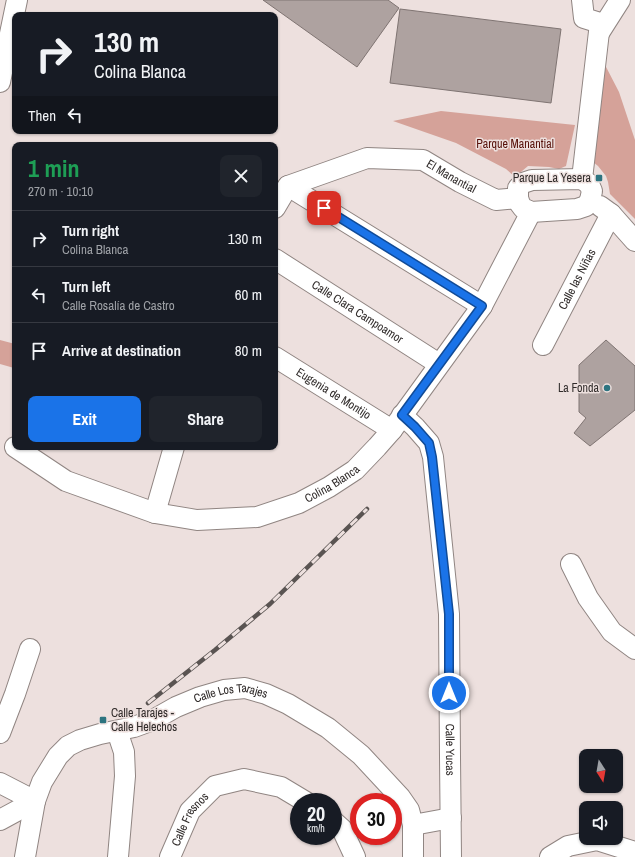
<!DOCTYPE html>
<html lang="en">
<head>
<meta charset="utf-8">
<style>
	:root { --surface:#171b24; --page:#20242c; --text:#f1f3f6; --muted:#9ea1a6; --line:#363941; --accent:#1a73e8 }
	body { margin:0; font-family:"Archivo Narrow",sans-serif; background:var(--page); color:var(--text); height:100vh; display:flex; flex-direction:column; font-size:15px; white-space:nowrap }
	* { box-sizing:border-box; margin:0 }
	p { font-size:13px; color:var(--muted) }
	.icon { flex:none; width:22px; height:22px; fill:none; stroke:currentColor; stroke-width:2; stroke-linecap:round; stroke-linejoin:round }
	.map { position:relative; flex:1; overflow:hidden }
	.side { position:absolute; left:12px; top:142px; width:266px; height:308px; display:flex; flex-direction:column; background:var(--surface); border-radius:8px; box-shadow:0 1px 3px #0004 }
	.side>* { flex:none }
	.banner { position:absolute; left:12px; top:12px; width:266px; height:122px; border-radius:8px; box-shadow:0 1px 3px #0004; background:#171b24; color:var(--text); overflow:hidden }
	.needle { width:26px; rotate:169deg }
	.fabs { position:absolute; left:579px; top:749px; display:grid; gap:8px }
	.fabs a { display:grid; place-items:center; width:44px; height:44px; border-radius:8px; background:var(--surface); box-shadow:0 1px 3px #0004; font-size:20px }
	.speed { position:absolute; left:290px; top:793px; display:flex; gap:8px; font-size:20px; font-weight:700; text-align:center }
	.speed>* { display:grid; place-content:center; width:52px; height:52px; border-radius:50%; background:var(--surface); box-shadow:0 1px 3px #0004; line-height:1 }
	.speed small { font-size:10px; font-weight:400 }
	.speed .limit { border:6px solid #d22; background:#fff; color:#111 }
	.pin { position:absolute; display:grid; place-items:center; width:34px; height:34px; color:#fff; margin:-17px; border-radius:8px; box-shadow:0 2px 6px #0006 }
	.me { position:absolute; width:44px; margin:-22px; rotate:0deg; stroke-linejoin:round; filter:drop-shadow(0 0 3px #0008) }
	.turn { display:flex; align-items:center; gap:14px; height:84px; padding:0 16px; font-size:18px }
	.turn .icon { width:52px; height:52px; stroke-width:2.5 }
	.turn b { display:block; font-size:28px; line-height:34px }
	.then { display:flex; align-items:center; height:38px; padding:0 16px; background:#0003; gap:8px; font-size:15px }
	.round { display:grid; place-items:center; flex:none; width:42px; height:42px; border-radius:8px; background:var(--page) }
	.headline { display:flex; align-items:center; justify-content:space-between; height:68px; padding:0 16px }
	h1 { font-size:24px; font-weight:800; line-height:30px; color:#1e9e55 }
	.primary-button { display:flex; gap:8px; margin-top:auto; padding:8px 16px }
	.primary-button a { flex:1; height:46px; border-radius:8px; background:var(--accent); color:#fff; font-size:16px; font-weight:800; line-height:46px; text-align:center }
	.primary-button a+a { background:var(--page); color:var(--text) }
	ul { padding:0; list-style:none }
	li { display:flex; align-items:center; gap:12px; height:56px; padding:0 16px; border-top:1px solid var(--line) }
	li div { flex:1 }
	li b { display:block; font-size:15px }
	li em { font-style:normal }
	.map>svg:first-child { display:block }
	.green { fill:#d5a299 }
	.building { fill:#aea2a0; stroke:#7f7472 }
	.lines { fill:none; stroke-linecap:round; stroke-linejoin:round }
	.minor-casing { stroke:#908582; stroke-width:22 }
	.minor { stroke:#fff; stroke-width:20 }
	.rail-casing { stroke:#5a5452; stroke-width:4.5 }
	.rail { stroke:#ede0de; stroke-width:3; stroke-dasharray:9; stroke-linecap:butt }
	.route-casing { stroke:#114b97; stroke-width:10 }
	.route { stroke:#1a73e8; stroke-width:7 }
	.poi-dot { fill:#2d7480; stroke:#ede0de; stroke-width:1.5 }
	.labels { text-anchor:middle; dominant-baseline:central; stroke-width:3; stroke-linejoin:round; paint-order:stroke }
	.park-label { font-size:12px; fill:#560f08; stroke:#ede0de }
	.street-label { font-size:12px; fill:#302b2a; stroke:#ede0de }
	.poi-label { font-size:12px; fill:#302b2a; stroke:#ede0de; text-anchor:end }
</style>
</head>
<body>
<div class="map">
<svg width="635" height="857" viewBox="0 0 635 857">
	<rect width="100%" height="100%" fill="#ede0de"/>
	<!-- green -->
	<path class="green" d="M604,63L619,92L635,140V219L610,194L608,182L606,176L598,166L593,162Z
		M441,111L575,125L566,166L559,169L549,167L528,166L515,177L506,169L456,143L393,121Z
		M0,340L15,344V364L14,368L0,364Z"/>
	<!-- building -->
	<path class="building" d="M263,0H388L399,8L357,67Z
		M400,9L561,29L551,103L390,83Z
		M606,340L635,366V410L590,446L574,433L586,418L579,412V365Z"/>
	<g class="lines">
		<defs>
			<g id="minor">
				<path d="M582,0L584,18L600,23L582,179"/>
				<path d="M599,33L620,0"/>
				<path d="M0,82L17,0"/>
				<path d="M582,179L589,184L592,191L590,200L586,206L577,209L531,212L523,208L520,204L518,198V188L523,183L532,180Z"/>
				<path d="M288,186L482,306"/>
				<path d="M600,206L611,214L635,241"/>
				<path id="s1" d="M275,208L288,186L367,158L423,160L460,182L496,200L518,198"/>
				<path id="s2" d="M275,259L439,364"/>
				<path id="s3" d="M543,345L611,214"/>
				<path id="s4" d="M275,357L392,430"/>
				<path id="s5" d="M402,415L415,427L429,443L433,457L449,614L450,757L451,857"/>
				<path id="s6" d="M15,447L66,481L155,513L197,520L257,517L299,503L329,487L355,470L377,447L392,430L482,306L531,212"/>
				<path d="M155,513L174,447"/>
				<path d="M571,564L588,598L612,632L635,649"/>
				<path d="M117,731L124,752L125,776L118,857"/>
				<path d="M0,733L15,694L30,649"/>
				<path d="M0,783L35,801"/>
				<path d="M0,820L35,801"/>
				<path d="M333,821L342,829L355,857"/>
				<path d="M413,825L451,818"/>
				<path id="s7" d="M25,857L35,801L42,782L58,756L68,746L80,740L100,734L134,727L153,720L176,707L200,697L224,690L245,688L266,694L288,704L328,728L361,755L400,797L409,810L413,825V857"/>
				<path id="s8" d="M170,857L190,811L215,786L244,779L281,787L306,802"/>
				<path d="M550,857L568,846L597,840L635,852"/>
			</g>
		</defs>
		<!-- minor casing -->
		<use href="#minor" class="minor-casing"/>
		<!-- minor -->
		<use href="#minor" class="minor"/>
		<defs>
			<path id="rail" d="M148,703L215,650L270,604L367,509"/>
		</defs>
		<!-- rail casing -->
		<use href="#rail" class="rail-casing"/>
		<!-- rail -->
		<use href="#rail" class="rail"/>
	</g>
	<g class="lines">
		<defs>
			<path id="route" d="M324,208L482,306L402,415L415,427L429,443L432,457L449,614V693"/>
		</defs>
		<!-- route casing -->
		<use href="#route" class="route-casing"/>
		<!-- route -->
		<use href="#route" class="route"/>
	</g>
	<!-- markers -->
	<g class="poi-dot">
		<rect x="595" y="174" width="8" height="8" rx="2"/>
		<circle cx="607" cy="388" r="4"/>
		<rect x="99" y="716" width="8" height="8" rx="2"/>
	</g>
	<g class="labels">
		<!-- park labels -->
		<g class="park-label">
			<text x="515" y="144">Parque Manantial</text>
		</g>
		<!-- street labels -->
		<g class="street-label">
			<text stroke="none"><textPath href="#s1" startOffset="198">El Manantial</textPath></text>
			<text stroke="none"><textPath href="#s3" startOffset="74">Calle las Niñas</textPath></text>
			<text stroke="none"><textPath href="#s2" startOffset="98">Calle Clara Campoamor</textPath></text>
			<text stroke="none"><textPath href="#s4" startOffset="69">Eugenia de Montijo</textPath></text>
			<text stroke="none"><textPath href="#s6" startOffset="341">Colina Blanca</textPath></text>
			<text stroke="none"><textPath href="#s7" startOffset="295">Calle Los Tarajes</textPath></text>
			<text stroke="none"><textPath href="#s5" startOffset="347">Calle Yucas</textPath></text>
			<text stroke="none"><textPath href="#s8" startOffset="43">Calle Fresnos</textPath></text>
		</g>
		<!-- poi labels -->
		<g class="poi-label">
			<text x="591" y="178">Parque La Yesera</text>
			<text x="599" y="388">La Fonda</text>
			<text x="111" y="713" text-anchor="start">Calle Tarajes -<tspan x="111" dy="14">Calle Helechos</tspan></text>
		</g>
	</g>
</svg>
<div class="fabs">
<a><svg class="needle" viewBox="-14 -14 28 28"><path d="M0-13l5 13h-10z" fill="#e53935"/><path d="M0 13l5-13h-10z" fill="#9ea1a6"/></svg></a>
<a><svg class="icon" aria-label="sound" viewBox="0 0 24 24"><path d="M4 9h4l5-4v14l-5-4H4zM17 9q2 3 0 6"/></svg></a>
</div>
<div class="speed"><div>20<small>km/h</small></div><div class="limit">30</div></div>
<div class="pin" style="left:324px;top:208px;background:#d93025"><svg class="icon" aria-label="arrive" viewBox="0 0 24 24"><path d="M6 21V4h12l-3 4 3 4H6"/></svg></div>
<svg class="me" style="left:449px;top:693px" viewBox="-20 -20 40 40"><circle r="17" fill="#1a73e8" stroke="#fff" stroke-width="3"/><path d="M0-11L8 9 0 5-8 9z" fill="#fff"/></svg>
<div class="banner">
<div class="turn"><svg class="icon" aria-label="right" viewBox="0 0 24 24"><path d="M7 20v-9h11M14 6l5 5-5 5"/></svg><div><b>130 m</b>Colina Blanca</div></div>
<div class="then">Then<svg class="icon" aria-label="left" viewBox="0 0 24 24"><path d="M17 20v-9H6M10 6l-5 5 5 5"/></svg></div>
</div>
<section class="side">
<div class="headline"><div><h1>1 min</h1><p>270 m · 10:10</p></div><a class="round"><svg class="icon" aria-label="close" viewBox="0 0 24 24"><path d="M6 6l12 12M18 6L6 18"/></svg></a></div>
<ul>
<li><svg class="icon" aria-label="right" viewBox="0 0 24 24"><path d="M7 20v-9h11M14 6l5 5-5 5"/></svg><div><b>Turn right</b><p>Colina Blanca</p></div><em>130 m</em></li>
<li><svg class="icon" aria-label="left" viewBox="0 0 24 24"><path d="M17 20v-9H6M10 6l-5 5 5 5"/></svg><div><b>Turn left</b><p>Calle Rosalía de Castro</p></div><em>60 m</em></li>
<li><svg class="icon" aria-label="arrive" viewBox="0 0 24 24"><path d="M6 21V4h12l-3 4 3 4H6"/></svg><div><b>Arrive at destination</b></div><em>80 m</em></li>
</ul>
<div class="primary-button"><a>Exit</a><a>Share</a></div>
</section>
</div>
</body>
</html>
